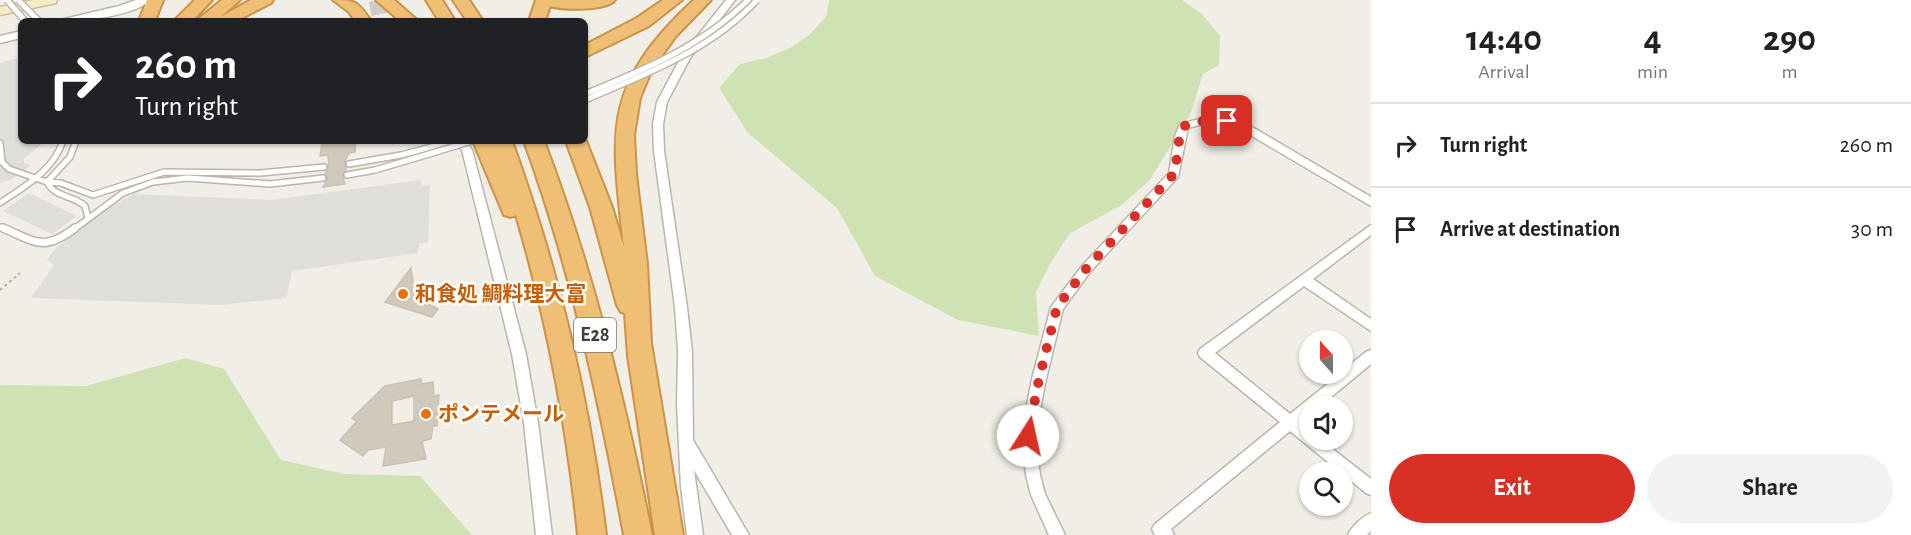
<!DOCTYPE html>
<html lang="en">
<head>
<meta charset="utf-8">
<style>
	:root { --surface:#fff; --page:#f2f2f2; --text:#222; --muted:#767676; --line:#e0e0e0; --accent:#d93025 }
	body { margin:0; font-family:"Alegreya Sans","Noto Sans JP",sans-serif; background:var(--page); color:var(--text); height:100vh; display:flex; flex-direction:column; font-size:22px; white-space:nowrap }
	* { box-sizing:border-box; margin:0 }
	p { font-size:20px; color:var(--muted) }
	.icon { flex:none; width:33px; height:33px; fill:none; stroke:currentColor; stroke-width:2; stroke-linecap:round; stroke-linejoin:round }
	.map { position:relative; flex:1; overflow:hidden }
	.sheet { display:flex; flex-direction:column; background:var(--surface); width:540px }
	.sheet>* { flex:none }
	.top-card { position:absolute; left:18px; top:18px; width:570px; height:126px; border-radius:9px; box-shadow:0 2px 4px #0004; background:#202124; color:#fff; overflow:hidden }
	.needle { width:39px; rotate:339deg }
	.tools { position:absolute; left:1299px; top:330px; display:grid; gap:12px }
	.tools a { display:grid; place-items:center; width:54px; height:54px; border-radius:50%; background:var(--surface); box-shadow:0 2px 4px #0004; font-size:30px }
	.pin { position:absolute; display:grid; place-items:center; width:51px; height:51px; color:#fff; margin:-26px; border-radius:12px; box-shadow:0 3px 9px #0006 }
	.me { position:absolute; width:66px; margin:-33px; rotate:10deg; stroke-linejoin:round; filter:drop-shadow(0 0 4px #0008) }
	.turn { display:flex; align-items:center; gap:21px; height:126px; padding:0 18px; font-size:27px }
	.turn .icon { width:78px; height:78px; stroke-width:2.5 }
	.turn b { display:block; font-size:42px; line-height:51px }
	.eta { display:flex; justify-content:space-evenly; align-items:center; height:102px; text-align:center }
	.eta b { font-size:36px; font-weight:700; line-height:42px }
	.button { display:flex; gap:12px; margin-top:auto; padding:12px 18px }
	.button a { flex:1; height:69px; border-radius:36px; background:var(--accent); color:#fff; font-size:24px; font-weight:700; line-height:69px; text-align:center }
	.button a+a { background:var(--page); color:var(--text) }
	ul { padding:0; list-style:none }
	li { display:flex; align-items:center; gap:18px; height:84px; padding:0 18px; border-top:2px solid var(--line) }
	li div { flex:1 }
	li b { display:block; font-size:22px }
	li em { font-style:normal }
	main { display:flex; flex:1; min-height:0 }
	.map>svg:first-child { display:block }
	.green { fill:#cfe2b4 }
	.parking { fill:#e0dedb }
	.building { fill:#d2c9bd; stroke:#ccc0b1; stroke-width:1.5; fill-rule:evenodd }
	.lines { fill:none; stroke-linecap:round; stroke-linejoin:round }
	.motorway-tunnel { stroke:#cecbc4; stroke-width:19; stroke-dasharray:19 9; stroke-linecap:butt }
	.service-far1-casing { stroke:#bcb5aa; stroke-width:8 }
	.service-casing { stroke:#bcb5aa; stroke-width:10 }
	.minor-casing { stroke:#bcb5aa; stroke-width:3 }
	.tertiary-casing { stroke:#bcb5aa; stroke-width:3 }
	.secondary-casing { stroke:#ccbd9b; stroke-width:3 }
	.motorway-casing { stroke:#cc9346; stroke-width:4 }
	.path { stroke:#bcaf9d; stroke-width:2; stroke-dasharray:3 3; stroke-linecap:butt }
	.service-far1 { stroke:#fff; stroke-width:5 }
	.service { stroke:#fff; stroke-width:7 }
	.minor { fill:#fff; fill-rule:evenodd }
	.tertiary { fill:#fff; fill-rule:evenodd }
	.secondary { fill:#f9ebca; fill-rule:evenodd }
	.motorway { fill:#eebf75; fill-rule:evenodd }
	.service-bridge-casing { stroke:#bcb5aa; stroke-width:8; stroke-linecap:butt }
	.service-bridge { stroke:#fff; stroke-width:5 }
	.route { stroke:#d93025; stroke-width:10; stroke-dasharray:0 18 }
	.food-dot { fill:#e8710a; stroke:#fff; stroke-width:2 }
	.labels { text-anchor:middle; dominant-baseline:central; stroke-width:5; stroke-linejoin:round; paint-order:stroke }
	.shield { fill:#fff; stroke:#7c7873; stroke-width:1.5 }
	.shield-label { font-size:20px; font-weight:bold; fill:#443e37 }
	.food-label { font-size:21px; font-weight:bold; fill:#c56008; stroke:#fff; text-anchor:start }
</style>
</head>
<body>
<main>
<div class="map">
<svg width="1371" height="535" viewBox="0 0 1371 535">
	<rect width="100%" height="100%" fill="#f1eee7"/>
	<!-- green -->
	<path class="green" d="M829,0H1182L1203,15L1220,36L1219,65L1203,74L1190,115L1149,181L1120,206L1070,233L1051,262L1036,292L1039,336L958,320L875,276L837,208L748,133L719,88L740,64L766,58L792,47L809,35L826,17Z
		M186,358L224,369L281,460L345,474L420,476L472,535H0V385L85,386Z"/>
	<!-- parking -->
	<path class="parking" d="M21,57V141H45L24,159V163L31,165L12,179L0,183V63Z
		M421,180L422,186L430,185L428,242L419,244L418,253L292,271L286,298L222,305L31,298L54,265L47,260L55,249L109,207L134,194L272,200Z
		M29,193L77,216L52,234L3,211Z"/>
	<!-- building -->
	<path class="building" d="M345,141H356L355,152L349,153L344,163L346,170L342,175L345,184L323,187L328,179L325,174L329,167L328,155L320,156L322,144Z
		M411,268L415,296L438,309L432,317L385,302Z
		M421,379V384L433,382L434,396L439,395L437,426H433L431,439L422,441L426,459L383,466L386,447L368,450L363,456L340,440L357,421L352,418L385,386ZM414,396V421L392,425V401Z"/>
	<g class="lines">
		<!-- motorway-tunnel -->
		<path class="motorway-tunnel" d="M378,0L381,14"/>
		<defs>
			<path id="service-far1" d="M0,143L2,162L9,169L47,182L61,183L93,195L164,172L260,173L324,167
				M349,164L401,155L454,141
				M347,175L375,170L419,157
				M44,181L47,182L70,157L76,141
				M47,182C55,198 73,195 85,206L88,218
				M0,203C25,186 53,171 63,141
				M0,227L7,230
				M73,230L123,193L153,182L188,178L270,184L323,178"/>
			<path id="service" d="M3,228C36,242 43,252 75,228"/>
			<path id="minor" d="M726,0H735L690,58L667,102L663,124L664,151L687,307L692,352L693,440L749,535H732L694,470L703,535H687L681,487L677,405L678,352L675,307L654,151L653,124L657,102L681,57Z
				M1211,116L1247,124L1371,197V206L1240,129L1211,122L1188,128L1178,177L1090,272L1063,309L1046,379L1035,436L1040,475L1045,494L1065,535H1049L1031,495L1026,475L1021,436L1032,379L1051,307L1082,266L1169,173L1175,136L1180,124Z
				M456,141H466L472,150L526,354L538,423L552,535H536L524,423L512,354L462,150Z
				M1371,225V235L1313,279L1371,319V331L1304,286L1215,353L1290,414L1340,374H1342V371L1366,352L1371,350V364L1320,406H1310V415L1301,422L1310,429V440H1321L1371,479V495L1366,493L1290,431L1171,529L1174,535H1155L1152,529L1155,524L1280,422L1200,357L1198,353L1200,349Z
				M1371,513V531L1367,535H1348C1352,526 1362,517 1371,513Z"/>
			<path id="tertiary" d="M136,0H151C133,16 86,21 62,21L64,19L119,6Z
				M21,31V38L0,43V36Z"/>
			<path id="secondary" d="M33,0H57L56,3L0,15V7Z"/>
			<path id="motorway" d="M147,0H163L155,21H139Z
				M195,0H212L192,21H174Z
				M222,0H240L220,17L251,0H273L271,3L236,21H217L219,18L215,21H196Z
				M333,0C356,0 358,2 371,21H355L349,12Z
				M376,0H394L418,21H400Z
				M426,0H442L455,21H439Z
				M453,0H469L483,21H467Z
				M536,0H615C606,11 563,10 550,6L545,21H529Z
				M663,0H682L649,26L585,57V45L637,18Z
				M694,0H711L676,36L652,69L640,98L634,135L636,174L647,264L651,343L683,535H655L628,356L625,313L621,312L617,305L590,207L566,141H586L612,207L624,247C611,131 601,86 694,0Z
				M473,141H512C559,272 589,396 606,535H578C567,426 547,320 516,215L511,217L504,215Z
				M524,141H544C593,269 625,401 652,535H624C599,401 571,269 524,141Z"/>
		</defs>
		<!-- service-far1 casing -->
		<use href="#service-far1" class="service-far1-casing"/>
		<!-- service casing -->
		<use href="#service" class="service-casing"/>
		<!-- minor casing -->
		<use href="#minor" class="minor-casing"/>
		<!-- tertiary casing -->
		<use href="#tertiary" class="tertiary-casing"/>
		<!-- secondary casing -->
		<use href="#secondary" class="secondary-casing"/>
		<!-- motorway casing -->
		<use href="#motorway" class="motorway-casing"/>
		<!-- path -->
		<path class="path" d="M0,290L20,273"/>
		<!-- service-far1 -->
		<use href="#service-far1" class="service-far1"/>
		<!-- service -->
		<use href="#service" class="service"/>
		<!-- minor -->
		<use href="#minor" class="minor"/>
		<!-- tertiary -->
		<use href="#tertiary" class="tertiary"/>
		<!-- secondary -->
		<use href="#secondary" class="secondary"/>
		<!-- motorway -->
		<use href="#motorway" class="motorway"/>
		<defs>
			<path id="service-bridge" d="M7,0L25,21
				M18,0L39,21
				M585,94C644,70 702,46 748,0
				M585,100C646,74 711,50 757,0
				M419,157L472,141"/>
		</defs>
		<!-- service-bridge casing -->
		<use href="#service-bridge" class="service-bridge-casing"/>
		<!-- service-bridge -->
		<use href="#service-bridge" class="service-bridge"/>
	</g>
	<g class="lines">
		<!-- route -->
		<path class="route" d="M1028,436L1039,379L1057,307L1086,269L1174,174C1178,160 1177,137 1184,126L1211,119L1227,121"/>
	</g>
	<!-- markers -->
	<g class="food-dot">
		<circle cx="403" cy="294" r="6"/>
		<circle cx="426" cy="414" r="6"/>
	</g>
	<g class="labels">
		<!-- shield labels -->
		<rect class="shield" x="574" y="318" width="42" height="34" rx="4.5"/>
		<g class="shield-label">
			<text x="595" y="335">E28</text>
		</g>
		<!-- food labels -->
		<g class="food-label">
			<text x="415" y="294">和食処 鯛料理大富</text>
			<text x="438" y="414">ポンテメール</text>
		</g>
	</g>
</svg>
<div class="tools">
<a><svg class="needle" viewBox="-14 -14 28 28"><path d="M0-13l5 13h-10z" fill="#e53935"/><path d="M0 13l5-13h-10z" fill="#767676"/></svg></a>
<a><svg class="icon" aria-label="sound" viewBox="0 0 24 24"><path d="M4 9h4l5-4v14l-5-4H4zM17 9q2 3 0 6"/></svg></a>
<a><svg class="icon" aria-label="search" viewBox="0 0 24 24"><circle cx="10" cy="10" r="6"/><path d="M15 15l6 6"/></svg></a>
</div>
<div class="pin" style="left:1227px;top:121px;background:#d93025"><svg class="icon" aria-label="arrive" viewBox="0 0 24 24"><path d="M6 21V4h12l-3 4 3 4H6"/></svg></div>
<svg class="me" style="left:1028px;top:436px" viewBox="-20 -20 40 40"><circle r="19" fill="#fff"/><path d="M0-13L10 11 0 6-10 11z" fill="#d93025"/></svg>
<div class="top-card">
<div class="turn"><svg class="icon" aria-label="right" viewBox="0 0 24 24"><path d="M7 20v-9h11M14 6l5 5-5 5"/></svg><div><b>260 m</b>Turn right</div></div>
</div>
</div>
<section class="sheet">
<div class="eta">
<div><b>14:40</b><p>Arrival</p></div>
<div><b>4</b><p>min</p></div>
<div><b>290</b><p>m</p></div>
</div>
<ul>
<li><svg class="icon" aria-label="right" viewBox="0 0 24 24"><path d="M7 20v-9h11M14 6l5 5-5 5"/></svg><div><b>Turn right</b></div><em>260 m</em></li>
<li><svg class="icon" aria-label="arrive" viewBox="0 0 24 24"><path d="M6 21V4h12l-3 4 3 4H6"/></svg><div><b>Arrive at destination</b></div><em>30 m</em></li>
</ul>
<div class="button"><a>Exit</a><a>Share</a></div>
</section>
</main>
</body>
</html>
